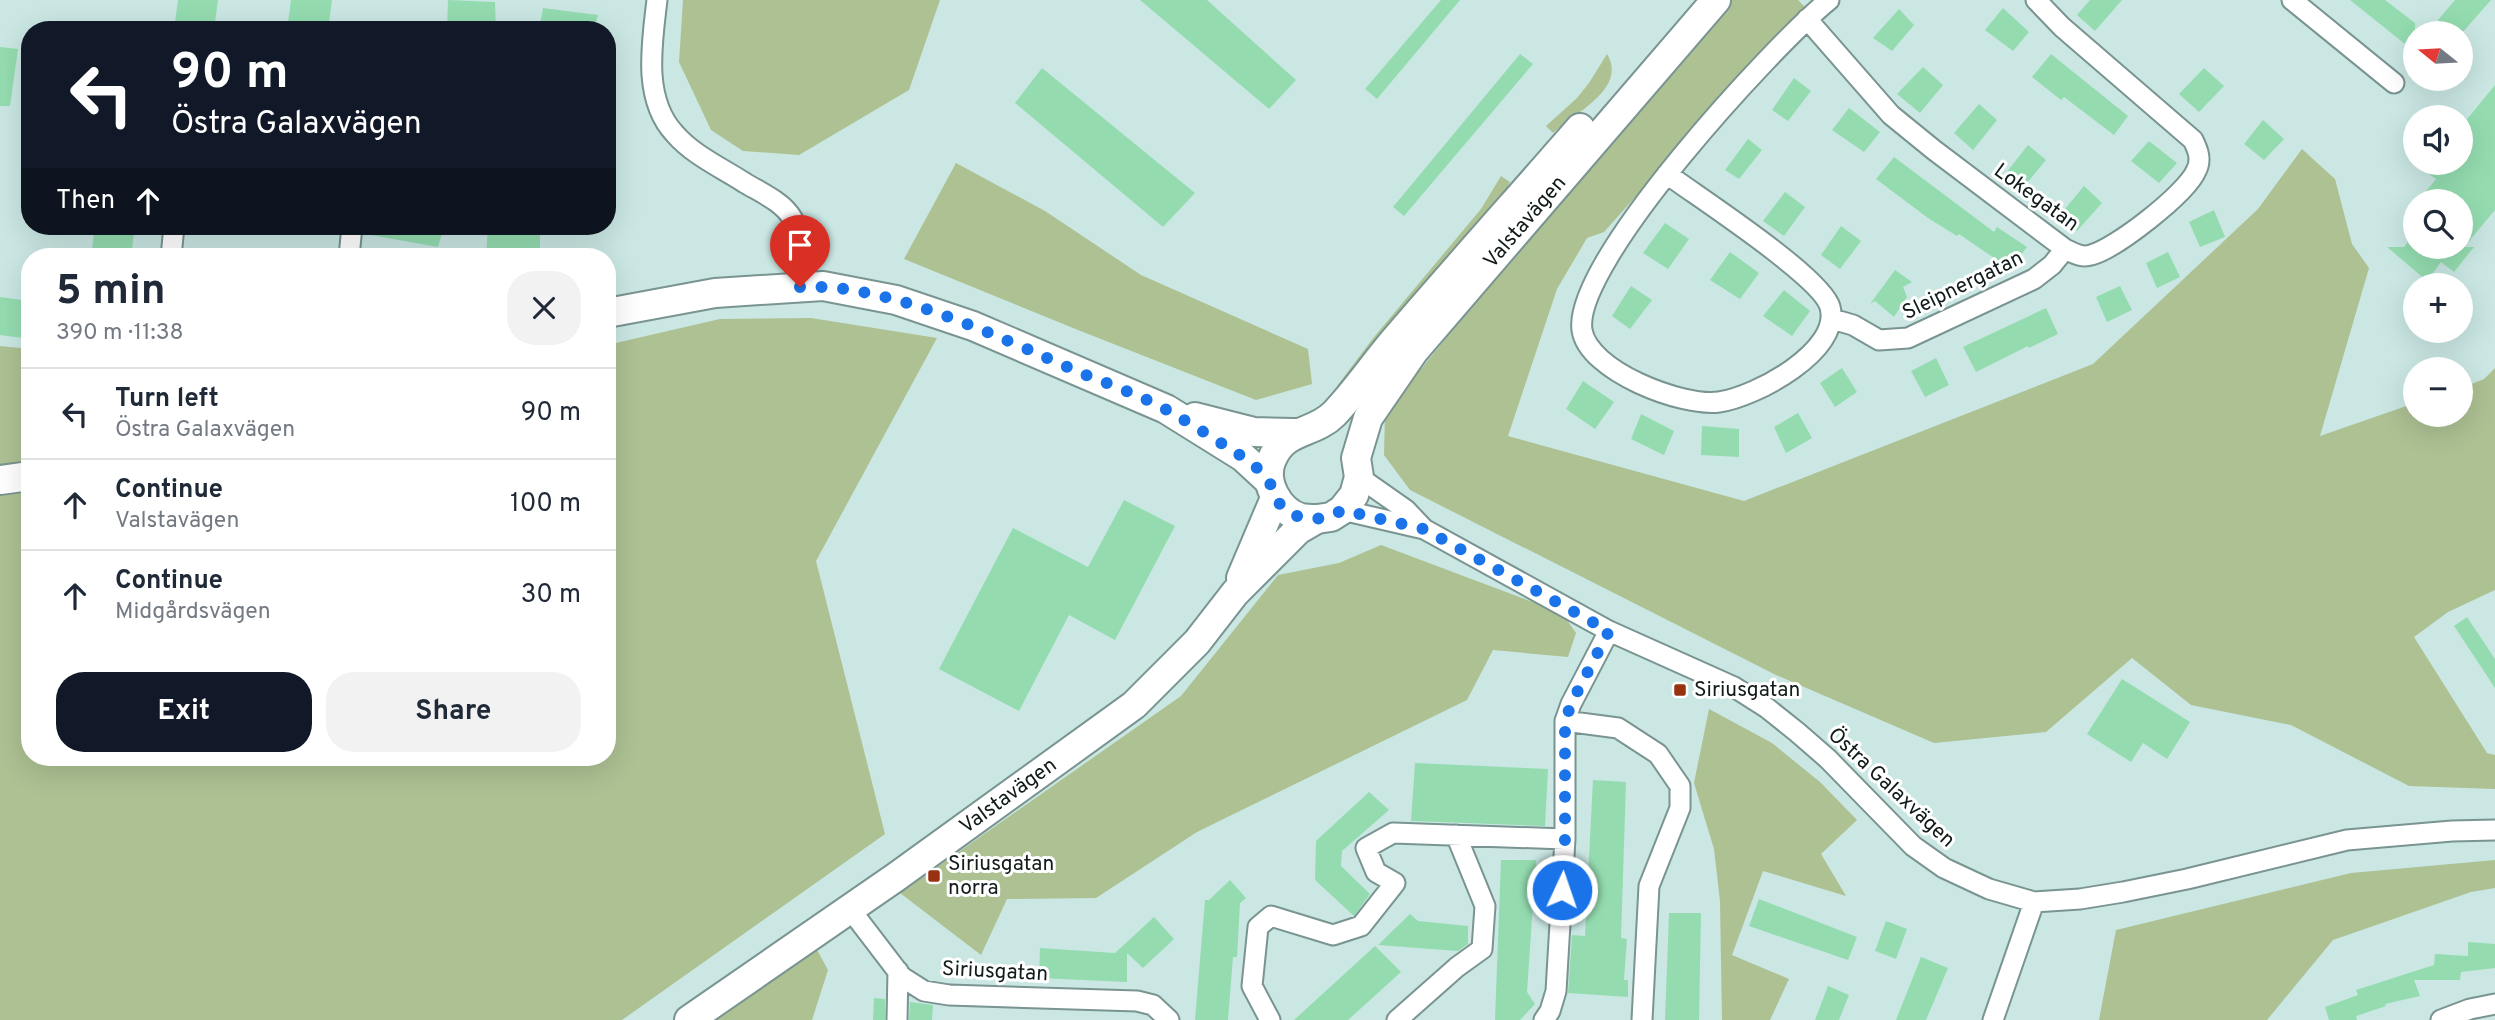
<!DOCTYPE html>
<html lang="en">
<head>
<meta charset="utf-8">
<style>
	:root { --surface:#fff; --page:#f2f2f3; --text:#1f2937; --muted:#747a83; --line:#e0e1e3; --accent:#111827 }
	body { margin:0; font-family:Overpass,sans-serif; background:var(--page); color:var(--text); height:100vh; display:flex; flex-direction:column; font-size:26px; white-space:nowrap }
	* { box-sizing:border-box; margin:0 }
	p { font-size:23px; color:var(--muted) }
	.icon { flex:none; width:38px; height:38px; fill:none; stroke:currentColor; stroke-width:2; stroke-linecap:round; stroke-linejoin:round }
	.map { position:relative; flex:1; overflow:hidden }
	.sheet { position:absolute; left:21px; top:248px; width:595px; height:518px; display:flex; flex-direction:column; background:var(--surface); border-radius:28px; box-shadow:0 7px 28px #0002 }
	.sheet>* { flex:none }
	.guide { position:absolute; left:21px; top:21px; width:595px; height:214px; border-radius:28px; box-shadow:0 7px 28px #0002; background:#111827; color:#fff; overflow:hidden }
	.needle { width:46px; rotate:288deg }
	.tools { position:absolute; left:2403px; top:21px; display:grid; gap:14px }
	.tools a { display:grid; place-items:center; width:70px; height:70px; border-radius:50%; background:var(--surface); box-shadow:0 7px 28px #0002; font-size:35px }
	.pin { position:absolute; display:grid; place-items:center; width:60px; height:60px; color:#fff; margin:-72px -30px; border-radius:50% 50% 50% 0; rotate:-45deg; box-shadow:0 0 7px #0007 }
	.pin .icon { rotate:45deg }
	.me { position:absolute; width:77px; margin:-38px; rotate:3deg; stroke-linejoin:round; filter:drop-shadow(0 0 5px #0008) }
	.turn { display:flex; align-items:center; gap:24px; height:147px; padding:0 35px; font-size:32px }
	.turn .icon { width:91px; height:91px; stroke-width:2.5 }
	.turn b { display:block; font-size:49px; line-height:60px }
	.then { display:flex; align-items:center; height:66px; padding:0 35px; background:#0003; gap:14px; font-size:26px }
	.round { display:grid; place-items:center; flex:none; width:74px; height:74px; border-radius:28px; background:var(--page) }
	.overview { display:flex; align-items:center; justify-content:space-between; height:119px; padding:0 35px }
	h1 { font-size:42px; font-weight:700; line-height:52px }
	.action { display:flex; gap:14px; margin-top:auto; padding:14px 35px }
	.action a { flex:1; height:80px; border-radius:28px; background:var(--accent); color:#fff; font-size:28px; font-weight:700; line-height:80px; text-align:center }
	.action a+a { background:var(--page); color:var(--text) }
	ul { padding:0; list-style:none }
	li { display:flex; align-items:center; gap:21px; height:91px; padding:0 35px; border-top:2px solid var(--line) }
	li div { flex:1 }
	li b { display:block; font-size:26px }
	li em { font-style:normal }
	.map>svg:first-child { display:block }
	.green { fill:#adc193 }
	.building { fill:#94dcb0 }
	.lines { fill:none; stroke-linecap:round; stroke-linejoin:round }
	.street-casing { stroke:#799491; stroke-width:23 }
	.secondary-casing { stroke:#799491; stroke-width:32 }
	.street { stroke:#fff; stroke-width:19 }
	.secondary { stroke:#fff; stroke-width:28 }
	.route { stroke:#1a73e8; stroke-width:12; stroke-dasharray:0 21.6 }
	.poi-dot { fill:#98310f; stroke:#fff; stroke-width:2.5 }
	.labels { text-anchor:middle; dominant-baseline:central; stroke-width:6; stroke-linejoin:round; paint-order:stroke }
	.street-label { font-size:21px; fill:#101b1a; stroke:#fff }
	.poi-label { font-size:21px; fill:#101b1a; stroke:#fff; text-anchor:start }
</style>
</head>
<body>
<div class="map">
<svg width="2495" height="1020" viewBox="0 0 2495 1020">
	<rect width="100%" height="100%" fill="#cae7e3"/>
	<!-- green -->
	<path class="green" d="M683,0H940L909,90L799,155L743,151L711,130L679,62Z
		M1730,0H1798L1805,7L1604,232L1587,238L1557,289L1508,436L1744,501L2093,364L2258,209L2302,149L2335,179L2352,244L2369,268L2320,436L2415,403V415H2460L2461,388L2484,379L2495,368V590L2448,612L2414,637L2487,753L2495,755V789L2409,786L2291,725L2191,705L2132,658L2046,732L1934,743L1776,675L1410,490L1384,455L1385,413L1704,22Z
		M1607,54C1628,89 1574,113 1553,133L1546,126L1577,98L1589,83Z
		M956,163L1045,211L1141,275L1308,349L1312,384L1256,400L1078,330L904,259Z
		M1501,176L1510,182L1495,211L1341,396L1337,386L1374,337L1481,209Z
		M811,318L937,338L816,561L885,834L622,1020H0V346L30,349V758H607V345L720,319Z
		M1381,545L1562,613L1576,633L1568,657L1493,650L1467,700L1197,832L1096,898L1007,899L981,955L900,893L1181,696L1278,575L1339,563Z
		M1709,709L1772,743L1820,782L1857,820L1821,854L1846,896L1763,871L1732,955L1789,979L1770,1020H1722L1720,901L1714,849L1694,783Z
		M2495,860V888L2471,892L2333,940L2267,1020H2099L2116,930L2351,873Z
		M816,948L828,970L812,1020H713Z"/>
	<!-- building -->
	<path class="building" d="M178,0H218L214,30H174Z
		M291,0H332L328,30H287Z
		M448,0L495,2L496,30H447Z
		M1140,0H1207L1296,80L1269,109Z
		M1441,0H1460L1377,99L1365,89Z
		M2090,0H2122L2095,31L2077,15Z
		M2350,0H2385L2415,23V52Z
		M2455,0H2491L2462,33H2427Z
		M543,8L598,15L594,30H539Z
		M2003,8L2029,32L2013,51L1985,30Z
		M1899,9L1914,25L1892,51L1873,38Z
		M0,47L18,49L10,106H0Z
		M1520,54L1533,64L1404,216L1393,207Z
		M2051,54L2128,116L2114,135L2064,97L2061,100L2032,77Z
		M1923,67L1943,85L1920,113L1897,94Z
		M1042,68L1195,193L1163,227L1015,103Z
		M2204,68L2224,86L2199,112L2179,94Z
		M1794,78L1811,91L1788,121L1772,110Z
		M2495,85V210L2464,247H2474L2454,272L2441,262L2427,281L2387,247H2404L2415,232V247H2460V201H2418L2436,179L2429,174L2439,163H2460V128Z
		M1979,104L1997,120L1973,150L1954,133Z
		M1849,108L1880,132L1864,152L1832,130Z
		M2263,120L2284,139L2264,160L2244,144Z
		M1748,139L1762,150L1739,179L1725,170Z
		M2149,141L2177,163L2159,183L2131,161Z
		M2028,145L2046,160L2023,188L2006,173Z
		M1894,157L1994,232L1997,227L2027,247L2010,269L1959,234L1957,236L1928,218L1876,179Z
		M2084,186L2102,203L2077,231L2060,215Z
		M1785,192L1805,207L1784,236L1763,221Z
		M2214,210L2225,237L2200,247L2189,222Z
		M1665,223L1689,239L1668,269L1643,253Z
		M95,226H135L131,257H91Z
		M365,226H444L438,247L365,234Z
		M488,226H540V254L486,256Z
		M1841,226L1861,241L1840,269L1821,255Z
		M1730,252L1759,273L1740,299L1710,280Z
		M2168,252L2180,277L2157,288L2146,263Z
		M1895,270L1912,282L1903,287L1907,297L1894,317L1875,301L1870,304Z
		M1631,286L1652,300L1630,329L1612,316Z
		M2120,286L2132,310L2107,322L2096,297Z
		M1784,290L1810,311L1792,336L1763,316Z
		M0,297L30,301V339L0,335Z
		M2046,308L2058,334L2029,348L2028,346L1976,372L1963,347Z
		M1936,358L1949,385L1925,397L1911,371Z
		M1842,368L1857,392L1835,407L1820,383Z
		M1583,381L1614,402L1595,429L1566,409Z
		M1798,413L1812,438L1786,453L1774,427Z
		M1641,414L1674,431L1664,455L1631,439Z
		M1702,426L1739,429V457L1701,455Z
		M1124,500L1175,526L1115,640L1069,615L1019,711L939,669L1013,528L1088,567Z
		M2467,617L2495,659V688L2454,626Z
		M2122,679L2190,722L2167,759L2143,743L2131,762L2087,734Z
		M1415,763L1548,769L1545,826L1411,821Z
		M1593,780L1626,782L1621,938L1627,939L1624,980H1628V997L1568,993L1572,935L1585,936Z
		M1369,792L1389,810L1342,851L1341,866L1370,894L1354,916L1315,880L1316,841Z
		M1501,860H1536L1527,992L1535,1004L1520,1020H1495Z
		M1230,880L1246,898L1240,903L1237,957H1233L1228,1020H1195L1205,900H1209Z
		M1759,899L1857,937L1848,960L1749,926Z
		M1669,913H1701L1699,1020H1665Z
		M1410,914L1418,921L1468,926V944L1458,951L1378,945Z
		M1154,917L1174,939L1143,968L1127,953V982L1039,978L1040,948L1115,953Z
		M1886,921L1907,929L1896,959L1875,951Z
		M2468,942L2495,944V968L2461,972L2460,980H2414L2420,996L2385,1004L2386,1006L2356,1016L2357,1020H2329L2325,1007L2358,995L2356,990L2434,965L2435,954L2468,956Z
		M1375,946L1401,972L1348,1020H1294Z
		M1921,957L1948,968L1926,1020H1896Z
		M1828,986L1849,995L1839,1020H1815Z
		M874,998L885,999V1020H873Z
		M910,1002L933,1005L932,1020H909Z"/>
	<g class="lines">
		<defs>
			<path id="street" d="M657,0C652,43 642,99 675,134C693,155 722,168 745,183C760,192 783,202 792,218C799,229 800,273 800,287
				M2292,0L2394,83
				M1807,19L1891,115L1934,150L2065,249C2074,253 2081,258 2091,255C2115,249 2186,194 2196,171C2202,160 2198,150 2193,140L2062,27L2036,0
				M1667,174C1698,197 1822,277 1830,307C1842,351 1755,397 1719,402C1682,407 1588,371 1582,330C1572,263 1774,45 1829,0
				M171,257L174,226
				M349,257L352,226
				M1832,319L1853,325L1879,340L1908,338L2034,279L2052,265L2065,249
				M1359,477L1406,510L1424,529L1609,631L1734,687L1767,708L1797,732L1828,759L1913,846L1944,868L1989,889L2034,902L2080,899L2123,892L2187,879L2347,840L2452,831L2495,830
				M1342,510L1424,529
				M1565,721L1618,728L1658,754L1680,786V808L1649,886L1642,1020
				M850,909L902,977L924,991L949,995L1137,1001L1153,1005L1169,1020
				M897,1020L898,971
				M1270,1020L1252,986L1258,927L1271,916L1333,935L1361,926L1395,883L1376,872L1366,848L1393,833L1565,839
				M1397,1020L1457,967L1482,949L1485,906L1456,835
				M1544,1020L1550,1011L1556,991L1565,839V721L1571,704L1609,631
				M1993,1020L2034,902
				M2441,1020L2470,1009L2495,1004"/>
			<g id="secondary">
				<path d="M607,313L715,293L823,286L896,300L973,326L1166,409L1243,457L1269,481"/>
				<path d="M1195,417L1254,432L1294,433"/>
				<path d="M0,480L30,476"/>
				<path d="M1317,519C1312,519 1306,519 1301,518C1278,511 1262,481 1272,459C1285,428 1313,435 1334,414C1357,390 1376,361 1398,336C1458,266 1519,198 1580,128"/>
				<path d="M1241,578L1275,498"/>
				<path id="s1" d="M689,1020L896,877L1134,705L1197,642L1235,593L1298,530L1317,519L1331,517L1342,510L1354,495L1359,477L1356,458L1368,418L1414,351L1716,0"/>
			</g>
		</defs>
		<!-- street casing -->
		<use href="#street" class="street-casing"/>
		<!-- secondary casing -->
		<use href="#secondary" class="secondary-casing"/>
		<!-- street -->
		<use href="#street" class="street"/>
		<!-- secondary -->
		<use href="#secondary" class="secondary"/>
	</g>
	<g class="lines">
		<!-- route -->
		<path class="route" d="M800,287C885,282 997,336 1074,370C1105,383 1138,394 1167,410C1190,423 1213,438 1235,452C1247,459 1260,469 1268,480C1272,485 1272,493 1276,499C1292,522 1320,524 1342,510L1424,529L1609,631L1571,704L1565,722V839L1562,890"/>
	</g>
	<!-- markers -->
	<g class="poi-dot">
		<rect x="1673" y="683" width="14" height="14" rx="3.5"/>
		<rect x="927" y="869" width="14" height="14" rx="3.5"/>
	</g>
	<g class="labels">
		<!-- street labels -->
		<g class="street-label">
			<text transform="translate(2036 198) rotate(36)">Lokegatan</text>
			<text stroke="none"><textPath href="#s1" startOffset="1185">Valstavägen</textPath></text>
			<text transform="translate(1963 286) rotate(-26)">Sleipnergatan</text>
			<text transform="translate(1891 788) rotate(43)">Östra Galaxvägen</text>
			<text stroke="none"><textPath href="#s1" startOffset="390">Valstavägen</textPath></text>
			<text transform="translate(995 972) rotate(3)">Siriusgatan</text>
		</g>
		<!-- poi labels -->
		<g class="poi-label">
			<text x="1694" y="690">Siriusgatan</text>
			<text x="948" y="864">Siriusgatan<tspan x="948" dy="24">norra</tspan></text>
		</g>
	</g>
</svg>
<div class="tools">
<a><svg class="needle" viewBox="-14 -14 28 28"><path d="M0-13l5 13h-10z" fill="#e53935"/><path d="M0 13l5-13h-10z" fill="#747a83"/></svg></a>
<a><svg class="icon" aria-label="sound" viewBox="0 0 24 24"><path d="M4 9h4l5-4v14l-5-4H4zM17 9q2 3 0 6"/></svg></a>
<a><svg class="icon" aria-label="search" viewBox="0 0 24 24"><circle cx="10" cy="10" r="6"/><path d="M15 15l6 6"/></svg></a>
<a>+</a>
<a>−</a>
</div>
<div class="pin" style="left:800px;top:287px;background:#d93025"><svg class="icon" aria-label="arrive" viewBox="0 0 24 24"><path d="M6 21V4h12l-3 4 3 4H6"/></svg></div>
<svg class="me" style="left:1562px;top:890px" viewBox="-20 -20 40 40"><circle r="17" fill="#1a73e8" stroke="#fff" stroke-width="3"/><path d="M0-11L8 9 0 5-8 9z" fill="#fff"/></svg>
<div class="guide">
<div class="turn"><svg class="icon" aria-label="left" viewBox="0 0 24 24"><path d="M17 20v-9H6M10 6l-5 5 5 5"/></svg><div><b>90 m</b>Östra Galaxvägen</div></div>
<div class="then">Then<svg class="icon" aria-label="ahead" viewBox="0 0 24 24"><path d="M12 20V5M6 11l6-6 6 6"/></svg></div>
</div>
<section class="sheet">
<div class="overview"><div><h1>5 min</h1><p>390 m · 11:38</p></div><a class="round"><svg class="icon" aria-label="close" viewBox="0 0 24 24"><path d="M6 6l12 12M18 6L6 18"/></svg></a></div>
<ul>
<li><svg class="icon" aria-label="left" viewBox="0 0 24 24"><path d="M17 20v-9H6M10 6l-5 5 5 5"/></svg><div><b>Turn left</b><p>Östra Galaxvägen</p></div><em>90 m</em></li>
<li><svg class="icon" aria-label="ahead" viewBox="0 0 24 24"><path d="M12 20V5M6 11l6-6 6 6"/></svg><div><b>Continue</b><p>Valstavägen</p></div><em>100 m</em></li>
<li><svg class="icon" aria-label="ahead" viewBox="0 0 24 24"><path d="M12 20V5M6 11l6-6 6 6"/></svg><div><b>Continue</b><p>Midgårdsvägen</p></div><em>30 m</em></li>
</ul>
<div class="action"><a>Exit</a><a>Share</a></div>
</section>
</div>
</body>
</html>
